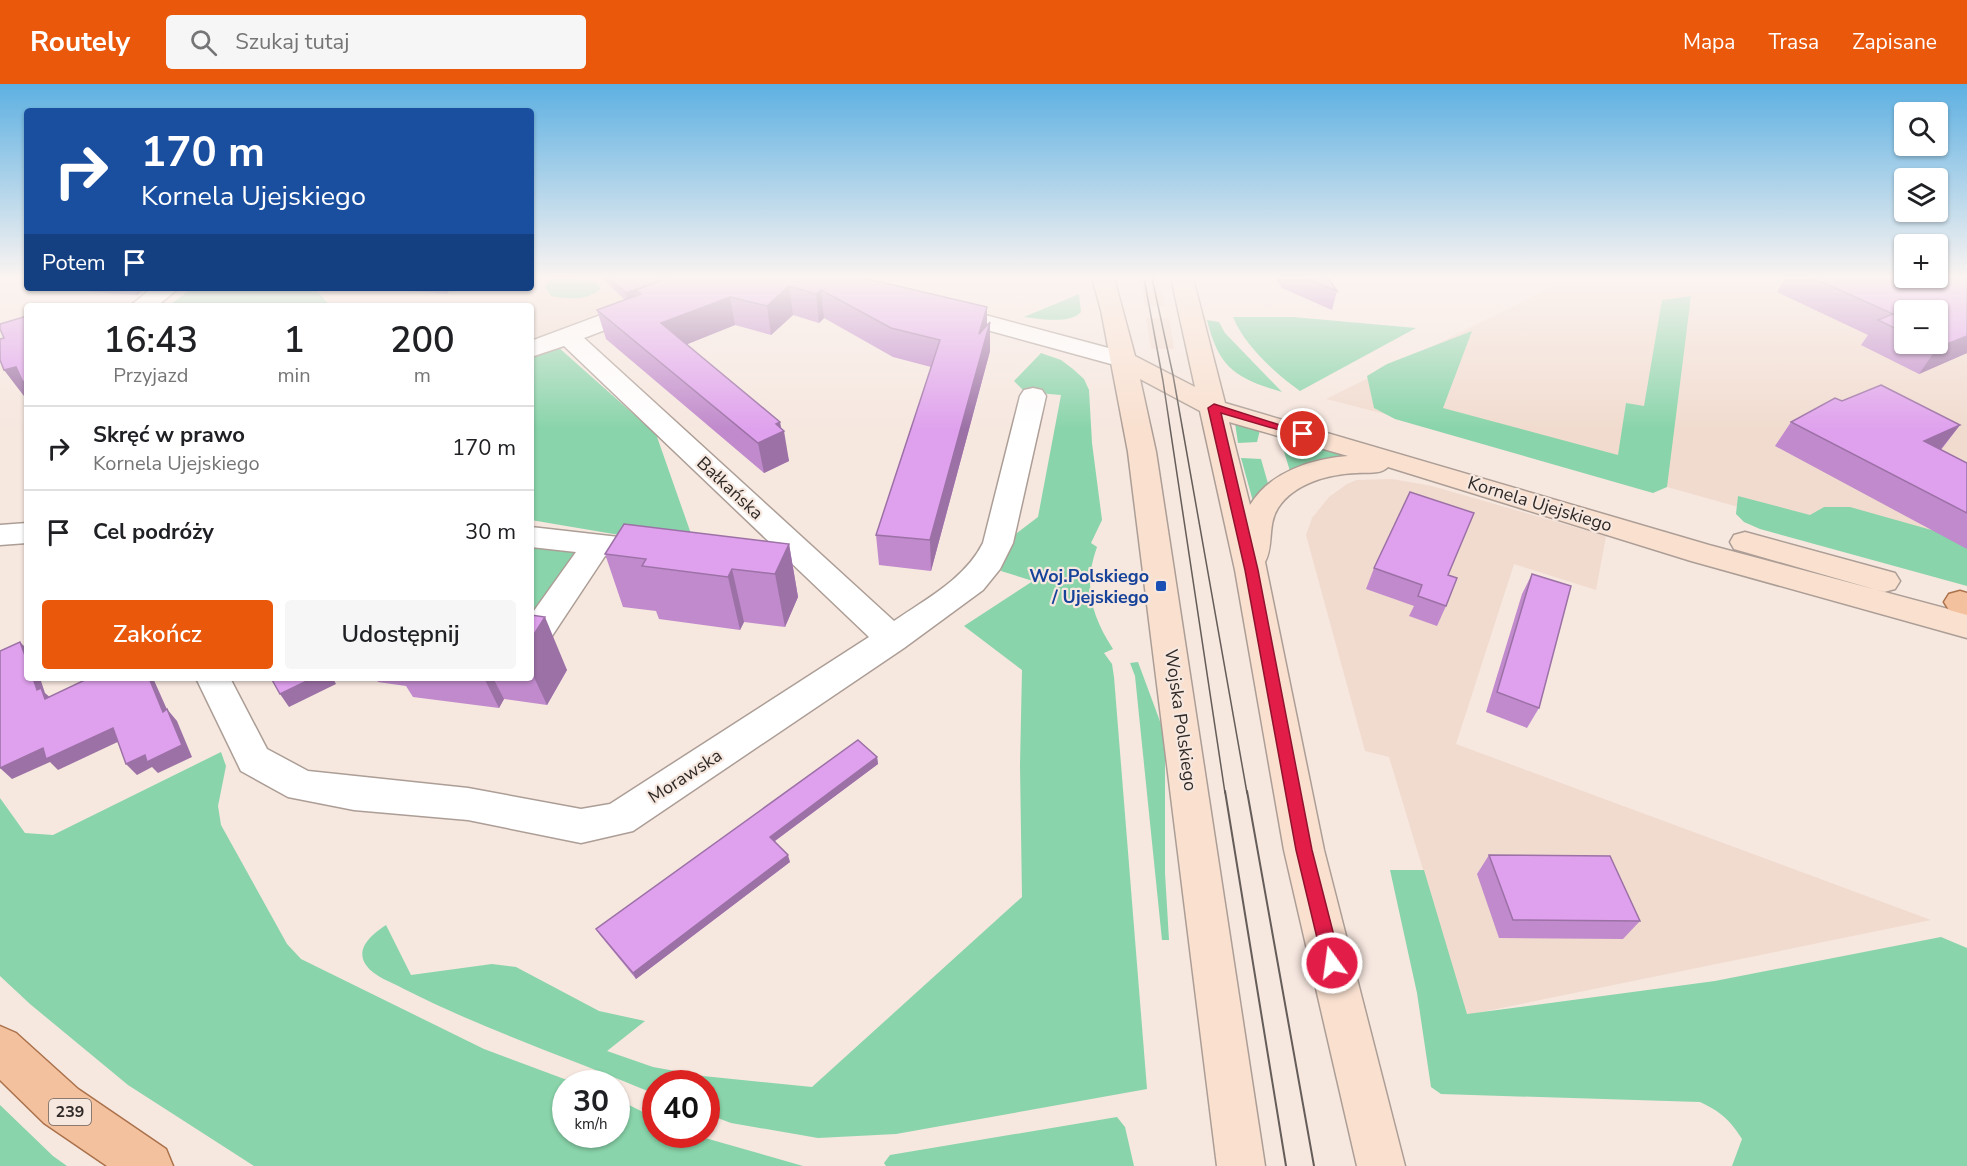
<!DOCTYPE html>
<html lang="pl">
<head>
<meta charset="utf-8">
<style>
	:root { --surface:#fff; --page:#f6f6f6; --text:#202124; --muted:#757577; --line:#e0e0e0; --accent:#ea580c }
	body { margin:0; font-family:"Nunito Sans",sans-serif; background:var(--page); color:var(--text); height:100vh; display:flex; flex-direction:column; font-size:22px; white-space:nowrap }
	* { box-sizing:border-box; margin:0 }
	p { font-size:20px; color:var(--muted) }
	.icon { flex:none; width:33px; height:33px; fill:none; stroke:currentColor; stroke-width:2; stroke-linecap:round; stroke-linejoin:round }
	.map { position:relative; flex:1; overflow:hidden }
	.side { position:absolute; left:24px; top:219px; width:510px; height:378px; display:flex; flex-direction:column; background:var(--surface); border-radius:6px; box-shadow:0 2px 4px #0004 }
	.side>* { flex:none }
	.hud { position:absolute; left:24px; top:24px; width:510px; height:183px; border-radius:6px; box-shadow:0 2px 4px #0004; background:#1a4fa0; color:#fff; overflow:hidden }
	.tools { position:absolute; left:1894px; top:18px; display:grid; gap:12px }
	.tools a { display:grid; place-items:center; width:54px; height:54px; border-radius:6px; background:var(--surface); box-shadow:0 2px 4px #0004; font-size:30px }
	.speed { position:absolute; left:552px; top:986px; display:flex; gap:12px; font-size:30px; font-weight:700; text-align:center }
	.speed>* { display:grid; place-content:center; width:78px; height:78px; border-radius:50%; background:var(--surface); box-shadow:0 2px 4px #0004; line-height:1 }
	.speed small { font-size:15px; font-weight:400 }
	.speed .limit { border:9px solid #d22; background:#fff; color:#111 }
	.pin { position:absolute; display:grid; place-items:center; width:51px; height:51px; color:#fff; margin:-26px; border:3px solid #fff; border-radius:50%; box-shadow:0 2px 6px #0007 }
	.me { position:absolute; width:66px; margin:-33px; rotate:346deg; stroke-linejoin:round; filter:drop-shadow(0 0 4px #0008) }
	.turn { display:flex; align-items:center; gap:21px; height:126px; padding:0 18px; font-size:27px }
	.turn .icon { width:78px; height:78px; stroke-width:2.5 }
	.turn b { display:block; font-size:42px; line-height:51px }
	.then { display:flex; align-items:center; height:57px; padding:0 18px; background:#0003; gap:12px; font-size:22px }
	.eta { display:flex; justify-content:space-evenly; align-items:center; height:102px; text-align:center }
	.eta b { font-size:36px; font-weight:600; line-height:42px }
	.button { display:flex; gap:12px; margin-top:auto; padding:12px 18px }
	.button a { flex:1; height:69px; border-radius:6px; background:var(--accent); color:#fff; font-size:24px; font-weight:600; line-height:69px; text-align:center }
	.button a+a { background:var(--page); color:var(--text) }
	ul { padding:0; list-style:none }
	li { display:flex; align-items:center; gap:18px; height:84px; padding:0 18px; border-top:2px solid var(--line) }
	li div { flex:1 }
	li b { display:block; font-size:22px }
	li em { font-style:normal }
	header { display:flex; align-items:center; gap:36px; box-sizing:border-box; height:84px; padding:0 30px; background:var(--accent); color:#fff }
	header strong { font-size:28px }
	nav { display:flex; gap:33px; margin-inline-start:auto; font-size:21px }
	.search { width:420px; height:54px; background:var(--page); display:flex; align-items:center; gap:15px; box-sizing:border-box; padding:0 21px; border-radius:6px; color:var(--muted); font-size:22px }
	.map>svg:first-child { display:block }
	.built { fill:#f1dbcf; fill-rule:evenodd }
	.green { fill:#89d4aa }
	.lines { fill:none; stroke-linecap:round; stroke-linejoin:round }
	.street-casing { stroke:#ac9e96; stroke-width:3 }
	.secondary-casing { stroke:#ac9e96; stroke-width:3 }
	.primary-casing { stroke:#aa714b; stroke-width:3 }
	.street { fill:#fff; fill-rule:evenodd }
	.secondary { fill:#f9e0cf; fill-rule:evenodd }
	.primary { fill:#f4c19e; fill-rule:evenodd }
	.tram-far1 { stroke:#655d59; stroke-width:1.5 }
	.tram { stroke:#655d59; stroke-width:2 }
	.wall { fill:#c08acc; fill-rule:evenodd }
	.shaded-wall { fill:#9c71a6 }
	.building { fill:#dfa1ed; stroke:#9c71a6; stroke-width:1.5 }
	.route { fill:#e11d48; stroke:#92132f; stroke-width:1.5 }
	.transit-dot { fill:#1a4fb4; stroke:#f6e7df; stroke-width:2 }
	.labels { text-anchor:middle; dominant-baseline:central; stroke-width:4.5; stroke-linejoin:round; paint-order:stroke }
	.shield { fill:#f6e7df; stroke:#6b635e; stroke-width:1.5 }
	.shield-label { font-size:16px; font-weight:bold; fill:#2f2a27 }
	.street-label { font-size:18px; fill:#2f2a27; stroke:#f6e7df }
	.transit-label { font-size:18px; font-weight:bold; fill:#164399; stroke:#f6e7df; text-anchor:end }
</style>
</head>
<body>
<header>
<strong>Routely</strong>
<div class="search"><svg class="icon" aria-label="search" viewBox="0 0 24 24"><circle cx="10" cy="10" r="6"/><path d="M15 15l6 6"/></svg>Szukaj tutaj</div>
<nav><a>Mapa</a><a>Trasa</a><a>Zapisane</a></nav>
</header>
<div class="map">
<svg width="1967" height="1082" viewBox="0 0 1967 1082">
	<rect width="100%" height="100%" fill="#f6e7df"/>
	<!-- built -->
	<path class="built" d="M531,194H602L629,218L531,255V222H330L315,204H531Z
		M1139,194H1158L1165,222H1145Z
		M1570,194H1967V487L1667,403L1326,315ZM1905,226H1938V260H1905Z
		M1146,234H1169L1174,265H1151Z
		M1392,395L1432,402L1606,452L1596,506L1514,480L1456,660L1931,836L1467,931L1389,673L1365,667L1306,451L1312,434L1329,413L1347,400L1357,396Z"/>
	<!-- green -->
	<path class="green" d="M561,194L595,198L601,205C586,217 569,215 551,212L545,203L550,196Z
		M193,204H315L330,222H168Z
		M1079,210L1081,228C1071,240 1039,235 1024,233Z
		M1691,212L1667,403L1653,409L1395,335L1374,324L1367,292L1387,280L1472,247L1443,324L1618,371L1626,319L1644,322L1662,216Z
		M1233,233H1293L1416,244L1300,307C1275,289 1245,262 1233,233Z
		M1207,236L1219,238L1225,249L1282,308C1235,294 1219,284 1207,236Z
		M558,263L656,350L696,464L531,436V273Z
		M1041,269L1061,276L1073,285L1084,295L1089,306L1092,359L1102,436L1091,459L1097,463C1083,502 1091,531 1113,565L1104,569L1112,580L1114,593L1147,1005L896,1050L818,1054L731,1039L707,1030L706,999H656L655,1010L650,1008C568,974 483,945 404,905C392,898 374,893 366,881C354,864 374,849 386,841L411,891L492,880L516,883L599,927L645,937L607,967L653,983L703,992L812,1003L1022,813L1020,682L1022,586L964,542L1033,497L1001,487L1009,455L1038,433L1061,311L1025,308L1014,297Z
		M1235,339L1260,346L1257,358L1238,359Z
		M1284,352L1348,370L1349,373L1290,387L1281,358Z
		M1241,374L1261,375L1269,403L1254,421Z
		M1738,412L1810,431L1824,423H1850L1967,456V502L1760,445L1744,438L1736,430Z
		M538,457L533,464L542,465L547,458L559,466L576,468V471L544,523L531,527V459Z
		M1138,578L1161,640L1165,665V789L1169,856H1162L1135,592L1130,579Z
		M221,668L226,682L218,722L221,741L287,860L301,875L484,965L575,999H566V1050H616L617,1015L655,1034L656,1050H691L803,1082H254L128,1001L30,920L0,892V714L25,749L53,751Z
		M1390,786H1424L1467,930L1715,897L1941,853L1967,864V1082H1732L1742,1055C1730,1036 1720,1027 1700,1018L1441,1010L1431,1003L1417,909Z
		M0,1021L53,1072L67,1082H0Z
		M1117,1033L1125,1043L1134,1082H886L884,1079L890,1071Z"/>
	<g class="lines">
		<defs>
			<path id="street" d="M700,194H731L728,199L584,254L894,537C926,515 965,495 983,459L1020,312L1024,306L1033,304L1042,306L1046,312L1013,459L1000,485L983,506L904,564L633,747L581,759L468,736L354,726L288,713L241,687L196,594H230L267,665L308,687L468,704L581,725L610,720L869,553L564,262L531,273V257Z
				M152,204H179L157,222H130Z
				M944,220L1131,270L1135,275L1131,280L1122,283L936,232L932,227L936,222Z
				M27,439V459L0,461V441Z
				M531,443L654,457L665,460L669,467L665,474L654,477L605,472L548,558L531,560V531L576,468L531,463Z"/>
			<path id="secondary" d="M1092,194H1114L1135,272L1195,303L1171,194H1193L1225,319L1709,461L1967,530V554L1691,477L1388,383C1380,391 1367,388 1357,389C1329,390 1294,399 1278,424C1267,441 1274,462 1265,478L1324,766L1405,1082H1357L1284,766L1235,486L1200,327L1140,295L1156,368L1265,1082H1217L1128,368L1101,226ZM1229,338L1348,372C1311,375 1270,388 1250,421Z
				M1745,448L1895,489L1900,497L1895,505L1884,508L1734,465L1730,458L1734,451Z"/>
			<path id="primary" d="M1960,507L1967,509V531L1949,526L1944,518L1949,510Z
				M0,942L16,949L78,1005L166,1065L173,1082H107L44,1039L0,996Z"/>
		</defs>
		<!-- street casing -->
		<use href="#street" class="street-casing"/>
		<!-- secondary casing -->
		<use href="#secondary" class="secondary-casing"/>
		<!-- primary casing -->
		<use href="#primary" class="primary-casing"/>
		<!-- street -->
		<use href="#street" class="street"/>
		<!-- secondary -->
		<use href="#secondary" class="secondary"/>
		<!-- primary -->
		<use href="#primary" class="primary"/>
		<!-- tram-far1 -->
		<path class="tram-far1" d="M1144,194L1163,297L1225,709
			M1152,194L1173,291L1247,709"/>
		<!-- tram -->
		<path class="tram" d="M1225,707L1286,1082
			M1247,707L1314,1082"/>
	</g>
	<!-- wall -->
	<path class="wall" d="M602,194H864L987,241L990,238V267L931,487L879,481L876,451L931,283L893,273L824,234L819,239L793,231L771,251L735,241L687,260L781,345L789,377L764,389L606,255L597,226L625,216Z
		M1275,194H1328L1337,207L1332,226L1282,204Z
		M1785,194H1967V269L1919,290L1861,261L1868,251L1777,208ZM1905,226L1938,260H1905Z
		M87,204H147L137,211L90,208Z
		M379,204H452L446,210Z
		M1791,338L1960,341L1941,366L1967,379V465L1775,362Z
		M789,460L798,513L785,543L744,538L740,546L659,535L656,527L623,523L605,470Z
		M1374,484L1448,491L1446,522L1437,542L1409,532L1414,522L1366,505Z
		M1532,490L1539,624L1527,644L1486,628L1522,510Z
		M531,531L567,586L547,621L504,615L499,624L413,613L406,602L378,598L376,594H531Z
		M877,673L878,680L775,757L790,778L636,895L600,851L596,845Z
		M1489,771L1640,837L1623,855L1499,854L1477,790Z"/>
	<!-- shaded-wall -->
	<path class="shaded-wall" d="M668,194L641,210L636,206L638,215L628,218L626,209Z
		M789,202L793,231L771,251L767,222Z
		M133,204H147L137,211Z
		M444,204H452L446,210Z
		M821,206L824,234L819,239L816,210Z
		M730,213L735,241L668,268L661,239Z
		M987,223V247L990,238V267L931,487L930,456L979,250Z
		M1967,252V269L1919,290L1937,264Z
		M16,283L27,296V316L4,286Z
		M780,338L782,348L784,347L789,377L764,389L758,359L776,340Z
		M1960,341L1940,366L1924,357Z
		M789,460L798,513L785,543L775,490Z
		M732,485L744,538L740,546L728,493Z
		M545,533L567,586L547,621L531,587V555Z
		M20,558L27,565V577Z
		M33,594H40L45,609L52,615H45L37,606Z
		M149,594H153L173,639L163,628Z
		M313,594H333L336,600L289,623L280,610Z
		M484,594H493L504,615L499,624Z
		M167,625L177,637L192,673L158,689L152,683L137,691L126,680Z
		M113,644L124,655L58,686L50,678L12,695L0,684L43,664Z
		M877,673L878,680L772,759L770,753Z
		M788,771L790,778L636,895L633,889Z"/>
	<!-- building -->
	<path class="building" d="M609,194H667L626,209Z
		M667,194H864L987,223L979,250L990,238L930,456L876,451L940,256L891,244L821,206L816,210L789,202L767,222L730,213L661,239L780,338L776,340L784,347L758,359L597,226L641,210L636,206Z
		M1306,194H1328L1337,207Z
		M1813,194H1967V252L1937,264L1927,260H1938V226H1905V249L1878,236L1893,230Z
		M27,232V296L23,298L16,283L4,286L0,276V255L4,254L0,245V240Z
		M1881,301L1960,341L1924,357L1967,379V429L1791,338L1835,314L1842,317Z
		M1410,408L1474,429L1448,491L1457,494L1446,522L1418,512L1422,501L1374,484Z
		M624,440L789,460L775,490L732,485L728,493L642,482L646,475L605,470Z
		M1532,490L1571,502L1539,624L1497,608Z
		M531,531L545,533L531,555Z
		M20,558L27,577V594H33L37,606L41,604L45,615L89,594H149L163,628L167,625L182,661L147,678L145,671L126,680L113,644L46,675L43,664L0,684V567Z
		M271,594H313L280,610Z
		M858,656L877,673L770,753L788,771L633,889L596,845Z
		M1489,771L1610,772L1640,837L1513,836Z"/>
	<!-- sky -->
	<linearGradient id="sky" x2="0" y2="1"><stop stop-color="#5db0e2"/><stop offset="0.56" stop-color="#fbf4f1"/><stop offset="1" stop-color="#fbf4f1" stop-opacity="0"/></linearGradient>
	<rect width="1967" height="345" fill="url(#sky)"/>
	<!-- route -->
	<path class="route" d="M1214,320L1308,350L1303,353L1221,329L1258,486L1312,766L1341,879L1338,885L1332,887L1325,885L1323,879L1296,766L1245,486L1208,324Z"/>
	<!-- markers -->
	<rect class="transit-dot" x="1155" y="496" width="12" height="12" rx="3"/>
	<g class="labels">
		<!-- shield labels -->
		<rect class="shield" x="49" y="1015" width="42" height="26" rx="4.5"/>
		<g class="shield-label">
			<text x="70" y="1028">239</text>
		</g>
		<!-- street labels -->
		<g class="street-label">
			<text transform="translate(730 404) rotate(43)">Bałkańska</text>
			<text transform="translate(1540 420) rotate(17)">Kornela Ujejskiego</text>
			<text transform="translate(1181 636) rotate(82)">Wojska Polskiego</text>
			<text transform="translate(685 692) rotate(-33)">Morawska</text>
		</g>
		<!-- transit labels -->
		<g class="transit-label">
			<text x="1149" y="492">Woj.Polskiego<tspan x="1149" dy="21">/ Ujejskiego</tspan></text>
		</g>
	</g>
</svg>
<div class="tools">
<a><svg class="icon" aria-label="search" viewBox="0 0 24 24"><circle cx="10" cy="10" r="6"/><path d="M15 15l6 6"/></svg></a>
<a><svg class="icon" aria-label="layers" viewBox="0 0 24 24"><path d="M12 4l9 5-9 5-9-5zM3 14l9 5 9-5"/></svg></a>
<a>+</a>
<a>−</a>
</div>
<div class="speed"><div>30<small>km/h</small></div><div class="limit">40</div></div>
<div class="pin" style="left:1303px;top:350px;background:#d93025"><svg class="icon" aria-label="arrive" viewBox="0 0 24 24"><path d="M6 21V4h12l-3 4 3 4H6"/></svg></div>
<svg class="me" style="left:1332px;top:879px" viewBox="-20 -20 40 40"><circle r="17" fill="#e11d48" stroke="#fff" stroke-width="3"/><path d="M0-11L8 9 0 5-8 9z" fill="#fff"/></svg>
<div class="hud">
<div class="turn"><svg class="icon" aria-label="right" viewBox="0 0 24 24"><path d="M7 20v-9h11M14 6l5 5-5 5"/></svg><div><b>170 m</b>Kornela Ujejskiego</div></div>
<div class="then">Potem<svg class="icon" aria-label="arrive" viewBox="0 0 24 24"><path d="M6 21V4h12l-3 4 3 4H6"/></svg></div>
</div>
<section class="side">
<div class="eta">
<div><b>16:43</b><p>Przyjazd</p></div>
<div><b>1</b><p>min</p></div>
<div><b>200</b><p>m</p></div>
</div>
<ul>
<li><svg class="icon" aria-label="right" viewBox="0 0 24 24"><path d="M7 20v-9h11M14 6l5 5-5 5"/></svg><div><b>Skręć w prawo</b><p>Kornela Ujejskiego</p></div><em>170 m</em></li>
<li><svg class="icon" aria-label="arrive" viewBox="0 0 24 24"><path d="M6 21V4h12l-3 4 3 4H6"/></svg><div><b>Cel podróży</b></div><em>30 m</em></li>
</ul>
<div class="button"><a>Zakończ</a><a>Udostępnij</a></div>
</section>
</div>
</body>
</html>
